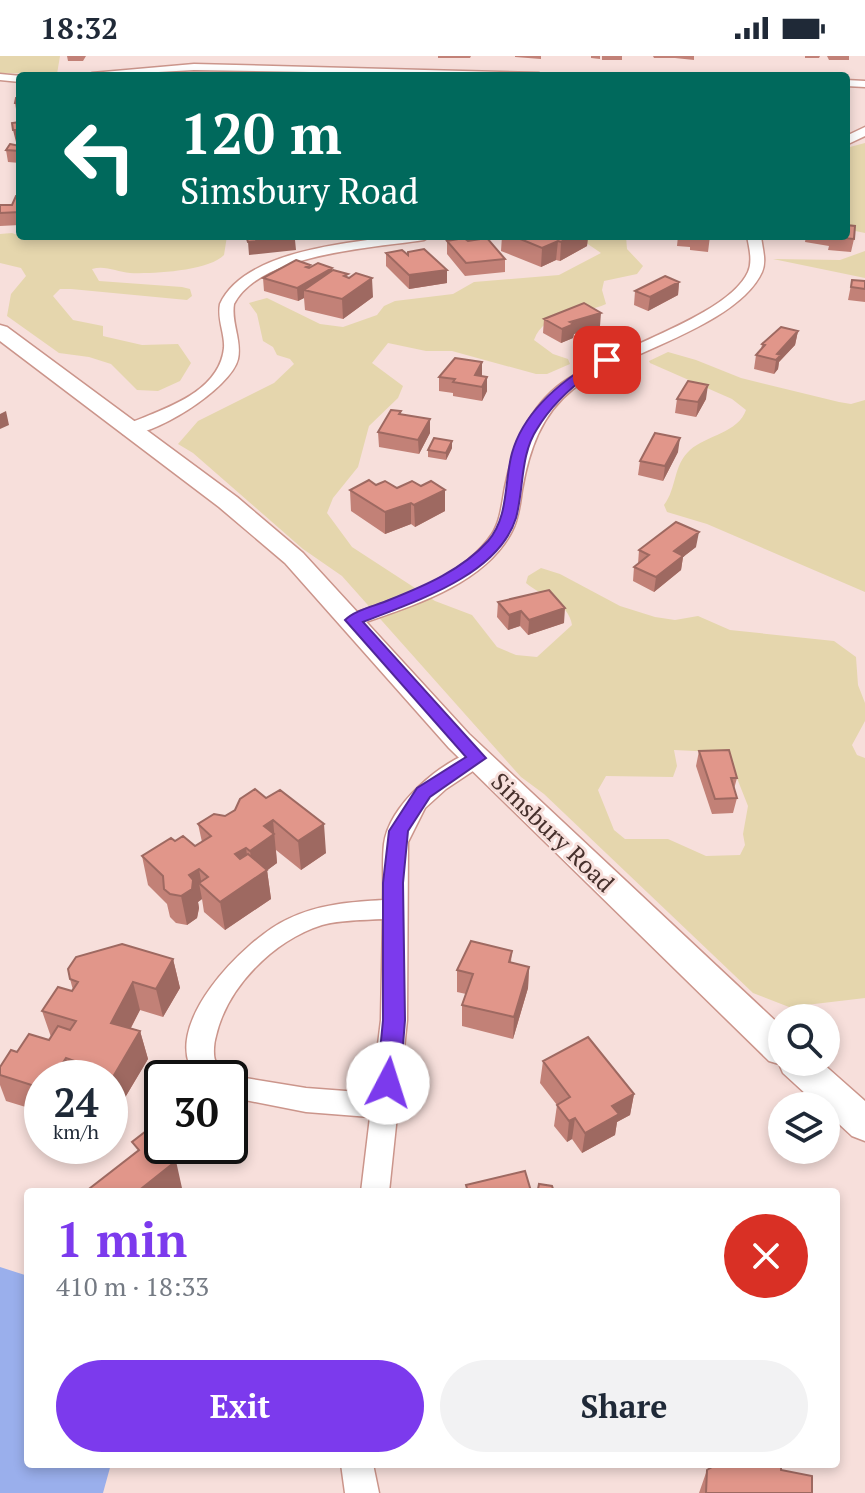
<!DOCTYPE html>
<html lang="en">
<head>
<meta charset="utf-8">
<style>
	:root { --surface:#fff; --page:#f2f2f3; --text:#1f2937; --muted:#747a83; --accent:#7c3aed }
	body { margin:0; font-family:"PT Serif",serif; background:var(--page); color:var(--text); height:100vh; display:flex; flex-direction:column; font-size:30px; white-space:nowrap }
	* { box-sizing:border-box; margin:0 }
	p { font-size:26px; color:var(--muted) }
	.icon { flex:none; width:44px; height:44px; fill:none; stroke:currentColor; stroke-width:2; stroke-linecap:round; stroke-linejoin:round }
	.map { position:relative; flex:1; overflow:hidden }
	.drawer { position:absolute; left:24px; top:1132px; width:816px; height:280px; display:flex; flex-direction:column; background:var(--surface); border-radius:8px; box-shadow:0 4px 12px #0003 }
	.drawer>* { flex:none }
	.banner { position:absolute; left:16px; top:16px; width:834px; height:168px; border-radius:8px; box-shadow:0 4px 12px #0003; background:#00695c; color:#fff; overflow:hidden }
	.controls { position:absolute; left:768px; top:948px; display:grid; gap:16px }
	.controls a { display:grid; place-items:center; width:72px; height:72px; border-radius:50%; background:var(--surface); box-shadow:0 4px 12px #0003; font-size:40px }
	.speed { position:absolute; left:24px; top:1004px; display:flex; gap:16px; font-size:40px; font-weight:700; text-align:center }
	.speed>* { display:grid; place-content:center; width:104px; height:104px; border-radius:50%; background:var(--surface); box-shadow:0 4px 12px #0003; line-height:1 }
	.speed small { font-size:20px; font-weight:400 }
	.speed .limit { border:4px solid #111; border-radius:12px; background:#fff; color:#111 }
	.pin { position:absolute; display:grid; place-items:center; width:68px; height:68px; color:#fff; margin:-34px; border-radius:16px; box-shadow:0 4px 12px #0006 }
	.me { position:absolute; width:88px; margin:-44px; rotate:5deg; stroke-linejoin:round; filter:drop-shadow(0 0 6px #0008) }
	.turn { display:flex; align-items:center; gap:28px; height:168px; padding:0 32px; font-size:36px }
	.turn .icon { width:104px; height:104px; stroke-width:2.5 }
	.turn b { display:block; font-size:56px; line-height:68px }
	.round { display:grid; place-items:center; flex:none; width:84px; height:84px; border-radius:42px; background:var(--page) }
	.headline { display:flex; align-items:center; justify-content:space-between; height:136px; padding:0 32px }
	h1 { font-size:48px; font-weight:700; line-height:60px; color:var(--accent) }
	.action { display:flex; gap:16px; margin-top:auto; padding:16px 32px }
	.action a { flex:1; height:92px; border-radius:48px; background:var(--accent); color:#fff; font-size:32px; font-weight:700; line-height:92px; text-align:center }
	.action a+a { background:var(--page); color:var(--text) }
	.status { display:flex; justify-content:space-between; align-items:center; height:56px; padding:0 40px; background:var(--surface); direction:ltr }
	.status svg { height:22px; fill:currentColor }
	.map>svg:first-child { display:block }
	.green { fill:#e5d6ad; fill-rule:evenodd }
	.water { fill:#9aafec }
	.lines { fill:none; stroke-linecap:round; stroke-linejoin:round }
	.minor-casing { stroke:#cb958b; stroke-width:3 }
	.secondary-casing { stroke:#cb958b; stroke-width:3 }
	.minor { fill:#fff; fill-rule:evenodd }
	.secondary { fill:#fff; fill-rule:evenodd }
	.wall { fill:#c28177 }
	.shaded-wall { fill:#9e6961 }
	.building { fill:#e1968a; stroke:#9e6961; stroke-width:2 }
	.route { fill:#7c3aed; stroke:#51269a; stroke-width:2 }
	.labels { text-anchor:middle; dominant-baseline:central; stroke-width:6; stroke-linejoin:round; paint-order:stroke }
	.street-label { font-size:24px; fill:#46302c; stroke:#f7dfdb }
</style>
</head>
<body>
<div class="status"><b>18:32</b><svg viewBox="0 0 49 12"><path d="M0 12V9h3v3zM5 12V6h3v6zM10 12V3h3v9zM15 12V0h3v12zM26 1h20v11H26zM47 4h2v5h-2z"/></svg></div>
<div class="map">
<svg width="865" height="1437" viewBox="0 0 865 1437">
	<rect width="100%" height="100%" fill="#f7dfdb"/>
	<!-- green -->
	<path class="green" d="M0,0H60L57,18L0,17Z
		M865,87V177L846,173V92Z
		M12,177L20,180H227L224,199C209,215 152,218 130,217C117,216 105,209 92,213L99,225L182,231L190,233L192,240L187,244L71,233H60L53,240L73,264L103,270V280L107,281L142,289L178,288L191,307L180,325L158,335L137,334L111,308L89,301L59,297L7,260L11,238L26,220L21,212L0,207V178Z
		M576,180H626L627,193L643,210L637,218L604,225L602,234L606,248C582,259 545,254 534,284L553,298L568,303L570,308L547,318H536L452,295H426L388,287L372,307L403,330L398,342L369,370L358,411L333,442L327,457L352,491L435,545L472,559L497,591L516,599L537,601L572,569C568,545 542,541 526,527L528,520L541,512L560,518L620,550L655,561L675,564L698,560L730,574L834,585L856,601L858,629L865,647V665L852,689L857,699L865,702V942L789,951L753,937L544,738L521,721L342,520L303,493L193,397L178,388L198,365L274,327L294,308L290,303L277,299L273,291L263,285L257,258L249,247L267,242L320,268L343,271L377,259L384,250L395,245L453,238L474,226L559,219L601,197ZM674,694L715,696L729,702L748,750L743,778L745,789L740,799L706,800L668,783H625L614,774L598,734L606,720L673,721L677,710Z
		M865,195V222L773,203L840,204Z
		M668,296L696,304L741,322L839,346L851,348L865,344V536L707,468L667,456L664,449C677,432 673,409 690,394C707,379 738,377 746,354L732,343L650,307L649,305Z"/>
	<!-- water -->
	<path class="water" d="M0,1211L28,1220V1408H111L103,1437H0Z"/>
	<g class="lines">
		<defs>
			<path id="minor" d="M194,8L539,17L544,20L194,14L87,20L92,17Z
				M0,18L21,20L20,26L0,24Z
				M846,24L865,25V31L846,30Z
				M865,71V80L846,89V80Z
				M398,180H431L424,184C374,192 260,197 234,248C231,267 242,284 238,303C231,333 149,384 123,378L121,374L123,370C159,354 219,339 224,292C225,277 217,264 220,248C244,195 347,187 398,180Z
				M747,180H761C762,191 767,205 762,216C738,270 621,298 573,333C541,358 529,395 522,434C520,447 519,462 512,475C485,528 412,550 360,568H346L343,564L346,560C395,543 462,523 492,478C501,464 502,446 505,431C513,391 528,352 562,327C605,295 727,262 748,216C753,205 749,191 747,180Z
				M477,694L485,697L488,702L485,707L446,733L425,752L408,786L407,964L389,1136H361L370,1061L306,1056L230,1041V1022H198C154,974 246,882 288,863C319,848 350,846 383,844C384,826 382,806 384,788C389,749 441,705 477,694ZM383,863L381,964L372,1037L306,1032L227,1019C224,1013 218,1009 215,1004C213,998 214,986 216,980C227,931 274,884 322,869C341,864 363,864 383,863Z
				M341,1408H373L379,1437H345Z"/>
			<path id="secondary" d="M0,269L7,271L237,441L303,497L469,678L782,971V1006H821L865,1045V1085L852,1080L826,1056V1050H819L783,1017L779,1008L769,1005L449,692L285,507L219,451L0,285Z"/>
		</defs>
		<!-- minor casing -->
		<use href="#minor" class="minor-casing"/>
		<!-- secondary casing -->
		<use href="#secondary" class="secondary-casing"/>
		<!-- minor -->
		<use href="#minor" class="minor"/>
		<!-- secondary -->
		<use href="#secondary" class="secondary"/>
	</g>
	<!-- wall -->
	<path class="wall" d="M67,0H86L83,5H68Z
		M438,0H471L470,2H438Z
		M515,0H541V3L515,1Z
		M591,0H600V3L591,2Z
		M602,0H622V4H602Z
		M653,0H694V4L675,2H654Z
		M805,0H820L819,2H805Z
		M827,0H849V4H829Z
		M20,42V53H16L15,47Z
		M20,90V107L8,106L6,94Z
		M20,140V169L0,170V149H12Z
		M502,180H588L587,190L560,205L556,204L541,211L501,195Z
		M678,180H710L708,196L690,194V191L677,190Z
		M806,180H846L854,183L851,196L828,194L829,190L805,186Z
		M447,185H468L505,203V216L465,220L447,198Z
		M386,197L408,199L447,214V227L409,233L386,210Z
		M310,209V211L332,212V215L348,221L373,241L343,263L305,254L304,242L298,245L264,235L263,222Z
		M852,224L865,225V246L848,244Z
		M679,226L678,239L648,255L634,249L635,235Z
		M544,263L600,270L574,278L573,282L561,287L543,277Z
		M798,275L795,289L779,306L778,313L774,318L754,313L756,299L761,294L762,288Z
		M482,320L487,335L482,345L453,340V337L439,335V321Z
		M677,343H706L696,361L675,357Z
		M430,363V377L419,398L379,391L378,376Z
		M452,392L446,404L428,401V394Z
		M678,396L663,425L638,419L640,405Z
		M376,429L397,432L445,455L415,471L411,468L385,478L351,455L350,434Z
		M696,491L683,501L681,514L654,536L633,525L634,511L638,508L639,494Z
		M498,546L564,567L528,579L520,570L508,574L497,561Z
		M699,695L737,722L734,733L737,742L733,757L712,758L696,710Z
		M240,743L326,797L301,814L276,794L277,807L267,814L271,843L225,874L204,856L202,843L198,846L199,852L197,862L187,869L176,867L170,861L167,848L148,829L142,800L175,785L195,790L202,786L198,768L225,760L235,754Z
		M512,895L511,906L529,911L528,932L513,983L462,970V949L466,938L457,936V914Z
		M173,903L180,932L163,961L140,954L131,972L140,975L148,1003L117,1055L110,1053V1022H42V1056L6,1045L0,1029V1011L17,996L49,984L51,981L42,955L72,935L73,934L70,923Z
		M543,1005L634,1038L630,1059L617,1066L615,1079L582,1097L572,1083L567,1086L554,1070L557,1049L540,1027Z
		M479,1408H499L480,1412Z
		M707,1414H781L812,1437H699Z"/>
	<!-- shaded-wall -->
	<path class="shaded-wall" d="M13,74H20V86H16Z
		M287,180H298L299,184H295L296,194L249,199L248,186Z
		M572,180H588L587,190L560,205L561,186Z
		M558,185L556,204L541,211L542,192Z
		M332,212L333,226L304,234V242L298,245L297,232Z
		M447,214V227L409,233V219Z
		M372,222L373,241L343,263L342,243Z
		M679,226L678,239L648,255L650,241Z
		M601,257L600,270L574,278L573,282L561,287L562,273L570,266Z
		M798,275L795,289L779,306L778,313L774,318L777,298Z
		M482,306V320L475,319Z
		M487,321V335L482,345V331Z
		M708,329L706,343L696,361L698,346Z
		M6,355L9,369L0,373V358Z
		M430,363V377L419,398L418,384Z
		M680,382L678,396L663,425L665,410Z
		M452,385V392L446,404V397Z
		M445,434V455L415,471L414,449Z
		M411,447V468L385,478V456Z
		M699,476L696,491L683,501L681,514L654,536L656,521L674,495Z
		M565,552L564,567L528,579L529,564Z
		M521,555L520,570L508,574L509,559Z
		M273,764L277,807L265,816L267,814L271,843L225,874L220,846L254,823L250,795L264,770Z
		M324,768L326,797L301,814L298,785Z
		M246,792L250,820L235,798Z
		M199,813L202,830L199,827L202,843L198,846L199,852L197,862L187,869L181,840L189,819Z
		M173,903L180,932L163,961L156,933Z
		M529,911L528,932L513,983L514,961Z
		M133,926L140,954L119,994L111,967Z
		M140,975L148,1003L117,1055L110,1031V1026Z
		M66,1002L72,1022H59L57,1016Z
		M634,1038L630,1059L617,1066L615,1079L582,1097L585,1077L612,1050Z
		M575,1062L572,1083L567,1086L569,1065Z
		M176,1105L182,1132L177,1136H137Z"/>
	<!-- building -->
	<path class="building" d="M181,17L182,20H153V19Z
		M311,18L345,20H310Z
		M16,42H20V47H15Z
		M20,66V74H13L12,67Z
		M10,88L20,90V95L6,94Z
		M16,140H20V156L0,157V149H12Z
		M846,169L855,170L854,183L831,181L846,180Z
		M246,180H294L295,181L248,186Z
		M513,180H572L561,186L558,185L542,192Z
		M691,180H710L709,183L691,182Z
		M464,182L468,185L487,182L505,203L466,207L447,185Z
		M424,193L447,214L409,219L386,197L402,194L408,199V196Z
		M296,204L310,209L306,211L309,212L318,207L332,212L297,232L263,222Z
		M333,214L348,218L344,220L349,222L356,217L372,222L342,243L304,234Z
		M665,220L679,226L650,241L635,235Z
		M852,224L865,225V233L851,231Z
		M584,247L601,257L570,266L574,268L562,273L544,263Z
		M781,271L798,275L777,298L781,299L776,304L756,299L765,289L762,288Z
		M455,302L482,306L475,319L487,321L482,331L453,326L455,323L439,321Z
		M688,325L708,329L698,346L677,343Z
		M391,354L401,355L399,358L430,363L418,384L378,376Z
		M655,377L680,382L665,410L640,405Z
		M434,382L452,385L446,397L428,394Z
		M369,424L376,429L385,425L397,432L412,425L421,430L431,425L445,434L414,449L411,447L385,456L350,434Z
		M676,466L699,476L674,495L683,500L656,521L634,511L649,499L639,494Z
		M549,534L565,552L529,564L521,555L509,559L498,546Z
		M729,694L737,722H731L737,742L715,743L699,695Z
		M255,733L266,742L280,734L324,768L298,785L273,764L264,770L274,778L250,795L246,792L235,798L240,803L248,798L267,814L220,846L199,827L208,821L199,813L189,819L193,824L192,833L181,840L170,838L164,833L163,820L142,800L171,782L175,785L183,780L195,790L211,780L198,768L214,758L225,760L235,754L240,743Z
		M471,885L512,895L509,906L529,911L514,961L462,949L473,918L457,914Z
		M122,888L173,903L156,933L133,926L111,967L140,975L110,1026V1022H89L74,1017L80,1007L66,1002L57,1016L68,1020V1022H42V1041H41V1032L0,1019V1011L11,994L17,996L29,978L49,984L58,970L70,974L76,965L42,955L58,931L72,935L78,926L70,923L68,913L76,901Z
		M588,981L634,1038L612,1050L619,1058L585,1077L575,1062L569,1065L557,1049L570,1041L543,1005Z
		M146,1075L176,1105L137,1136H85L139,1094L132,1086Z
		M525,1115L531,1135L538,1133L539,1128L552,1130L554,1136H468L466,1129Z
		M717,1408H781V1414L812,1420V1437H706L707,1414Z"/>
	<!-- route -->
	<path class="route" d="M602,301L613,304C606,311 596,314 588,320C568,333 549,353 537,373C520,399 524,433 516,462C498,520 413,546 363,566L486,702L430,741L408,775L403,827L405,964L400,1027L396,1033L388,1036L381,1033L377,1027L383,964V827L389,775L417,732L466,701L345,564C355,554 375,550 389,544C424,530 462,514 488,485C509,461 504,426 512,397C524,354 565,322 602,301Z"/>
	<g class="labels">
		<!-- street labels -->
		<g class="street-label">
			<text transform="translate(553 776) rotate(44)">Simsbury Road</text>
		</g>
	</g>
</svg>
<div class="controls">
<a><svg class="icon" aria-label="search" viewBox="0 0 24 24"><circle cx="10" cy="10" r="6"/><path d="M15 15l6 6"/></svg></a>
<a><svg class="icon" aria-label="layers" viewBox="0 0 24 24"><path d="M12 4l9 5-9 5-9-5zM3 14l9 5 9-5"/></svg></a>
</div>
<div class="speed"><div>24<small>km/h</small></div><div class="limit">30</div></div>
<div class="pin" style="left:607px;top:304px;background:#d93025"><svg class="icon" aria-label="arrive" viewBox="0 0 24 24"><path d="M6 21V4h12l-3 4 3 4H6"/></svg></div>
<svg class="me" style="left:388px;top:1027px" viewBox="-20 -20 40 40"><circle r="19" fill="#fff"/><path d="M0-13L10 11 0 6-10 11z" fill="#7c3aed"/></svg>
<div class="banner">
<div class="turn"><svg class="icon" aria-label="left" viewBox="0 0 24 24"><path d="M17 20v-9H6M10 6l-5 5 5 5"/></svg><div><b>120 m</b>Simsbury Road</div></div>
</div>
<section class="drawer">
<div class="headline"><div><h1>1 min</h1><p>410 m · 18:33</p></div><a class="round" style="background:#d93025;color:#fff"><svg class="icon" aria-label="close" viewBox="0 0 24 24"><path d="M6 6l12 12M18 6L6 18"/></svg></a></div>
<div class="action"><a>Exit</a><a>Share</a></div>
</section>
</div>
</body>
</html>
